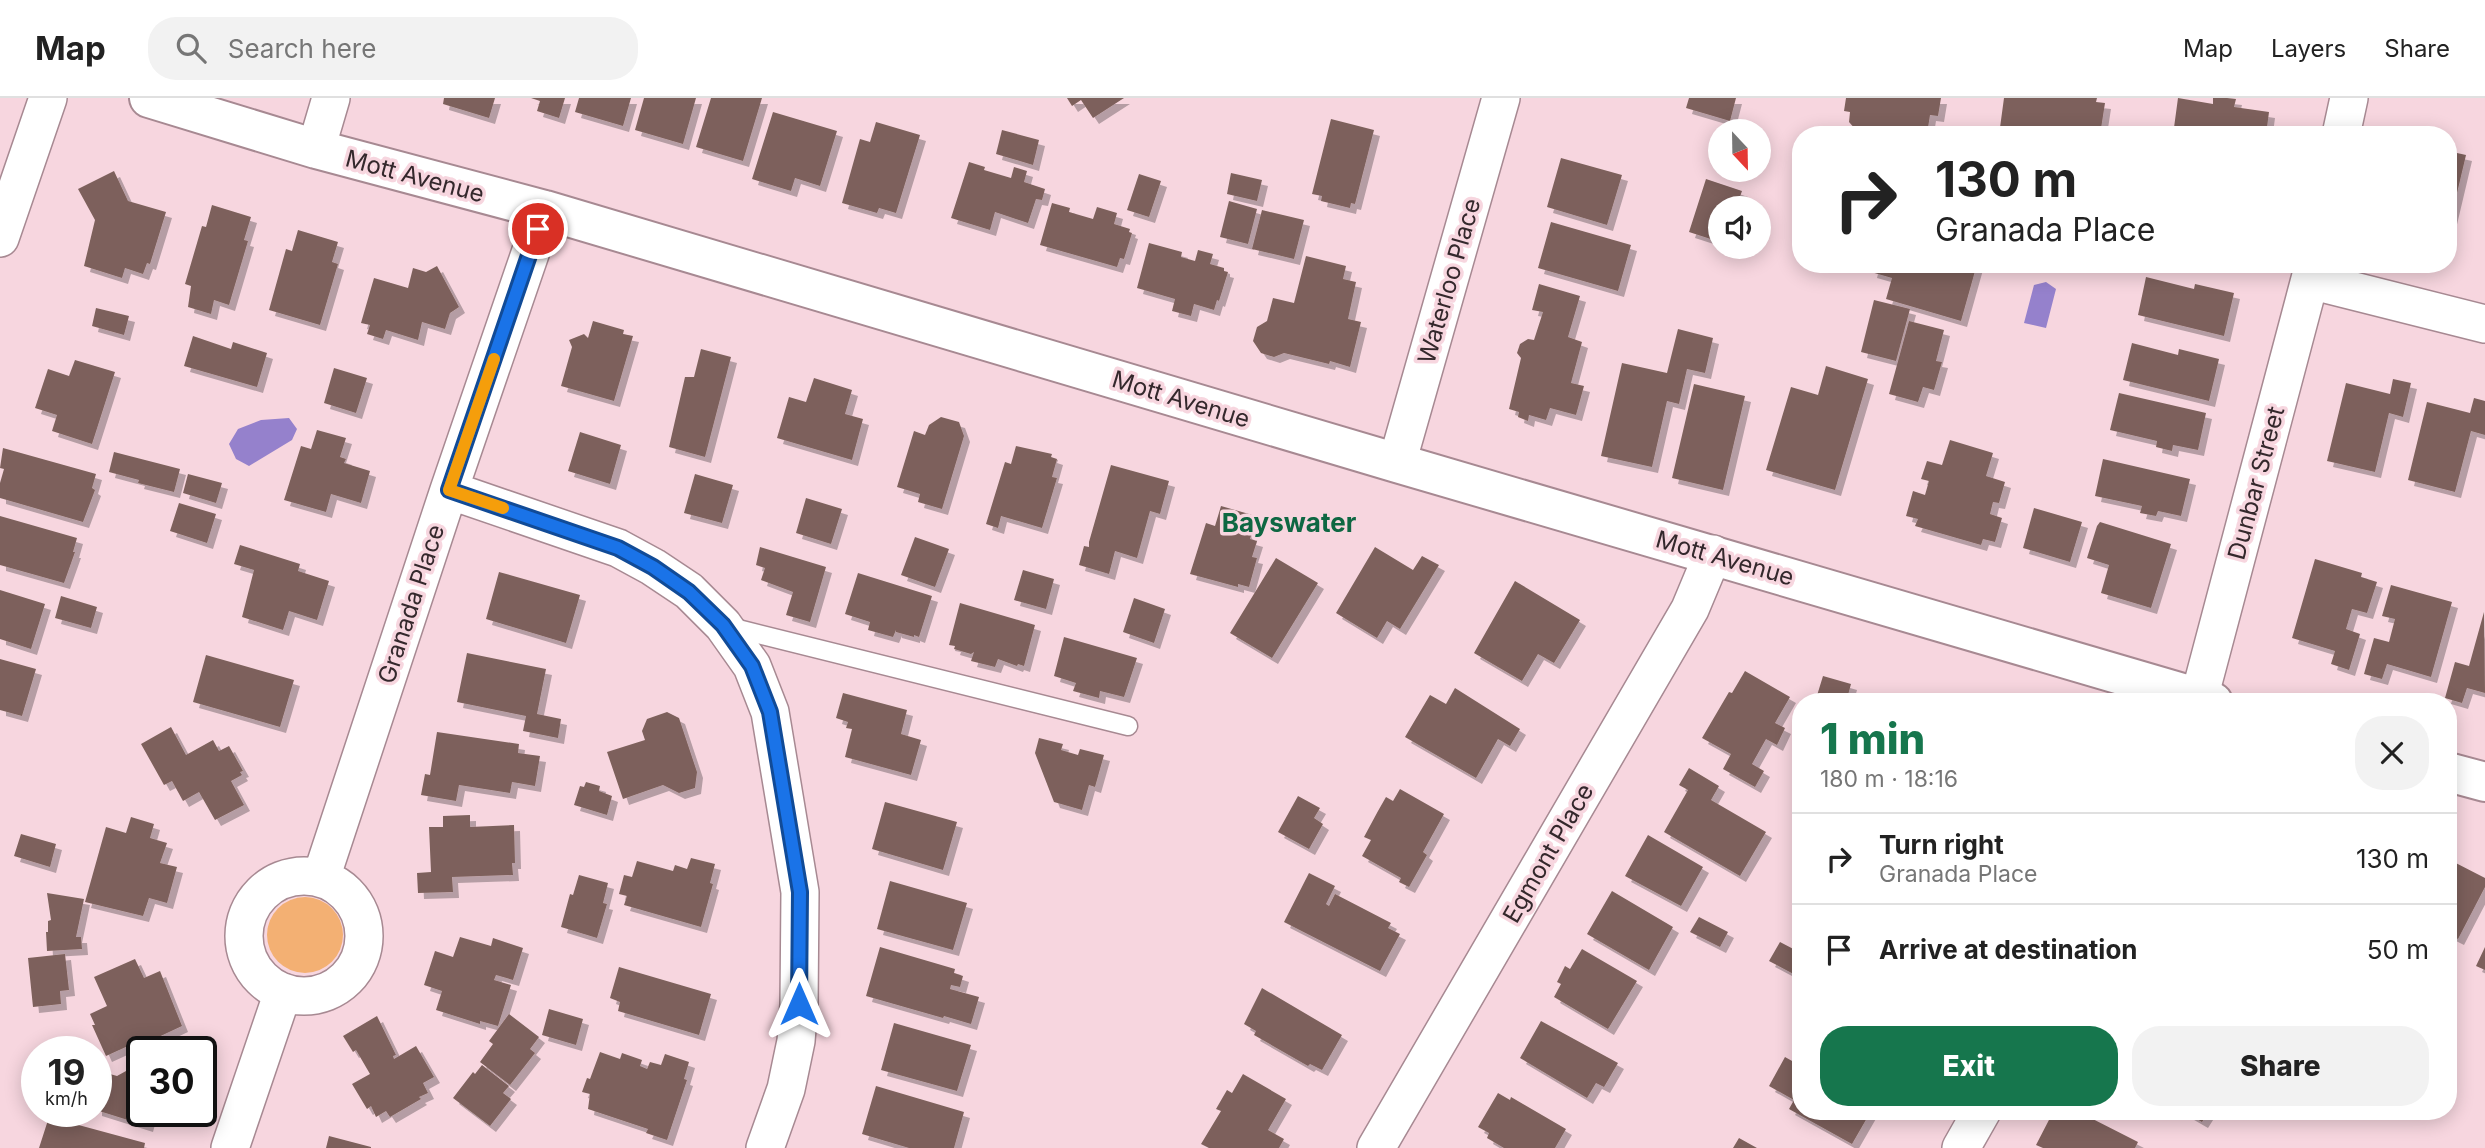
<!DOCTYPE html>
<html lang="en">
<head>
<meta charset="utf-8">
<style>
	:root { --surface:#fff; --page:#f2f2f2; --text:#222; --muted:#767676; --line:#e0e0e0; --accent:#16764d }
	body { margin:0; font-family:Inter,sans-serif; background:var(--page); color:var(--text); height:100vh; display:flex; flex-direction:column; font-size:26px; white-space:nowrap }
	* { box-sizing:border-box; margin:0 }
	p { font-size:23px; color:var(--muted) }
	.icon { flex:none; width:38px; height:38px; fill:none; stroke:currentColor; stroke-width:2; stroke-linecap:round; stroke-linejoin:round }
	.map { position:relative; flex:1; overflow:hidden }
	.panel { position:absolute; left:1792px; top:595px; width:665px; height:427px; display:flex; flex-direction:column; background:var(--surface); border-radius:28px; box-shadow:0 4px 18px #0003 }
	.panel>* { flex:none }
	.guide { position:absolute; left:1792px; top:28px; width:665px; height:147px; border-radius:28px; box-shadow:0 4px 18px #0003; background:#fff; color:var(--text); overflow:hidden }
	.needle { width:46px; rotate:158deg }
	.tools { position:absolute; left:1708px; top:21px; display:grid; gap:14px }
	.tools a { display:grid; place-items:center; width:63px; height:63px; border-radius:50%; background:var(--surface); box-shadow:0 4px 18px #0003; font-size:35px }
	.speed { position:absolute; left:21px; top:938px; display:flex; gap:14px; font-size:35px; font-weight:700; text-align:center }
	.speed>* { display:grid; place-content:center; width:91px; height:91px; border-radius:50%; background:var(--surface); box-shadow:0 4px 18px #0003; line-height:1 }
	.speed small { font-size:18px; font-weight:400 }
	.speed .limit { border:4px solid #111; border-radius:10px; background:#fff; color:#111 }
	.pin { position:absolute; display:grid; place-items:center; width:60px; height:60px; color:#fff; margin:-30px; border:4px solid #fff; border-radius:50%; box-shadow:0 2px 7px #0007 }
	.me { position:absolute; width:77px; margin:-38px; rotate:0deg; stroke-linejoin:round; filter:drop-shadow(0 0 5px #0008) }
	.turn { display:flex; align-items:center; gap:24px; height:147px; padding:0 28px; font-size:32px }
	.turn .icon { width:91px; height:91px; stroke-width:2.5 }
	.turn b { display:block; font-size:49px; line-height:60px }
	.round { display:grid; place-items:center; flex:none; width:74px; height:74px; border-radius:28px; background:var(--page) }
	.summary { display:flex; align-items:center; justify-content:space-between; height:119px; padding:0 28px }
	h1 { font-size:42px; font-weight:800; line-height:52px; color:var(--accent) }
	.primary-button { display:flex; gap:14px; margin-top:auto; padding:14px 28px }
	.primary-button a { flex:1; height:80px; border-radius:28px; background:var(--accent); color:#fff; font-size:28px; font-weight:800; line-height:80px; text-align:center }
	.primary-button a+a { background:var(--page); color:var(--text) }
	ul { padding:0; list-style:none }
	li { display:flex; align-items:center; gap:21px; height:91px; padding:0 28px; border-top:2px solid var(--line) }
	li div { flex:1 }
	li b { display:block; font-size:26px }
	li em { font-style:normal }
	header { display:flex; align-items:center; gap:42px; box-sizing:border-box; height:98px; padding:0 35px; background:var(--surface); border-bottom:2px solid var(--line) }
	header strong { font-size:33px }
	nav { display:flex; gap:38px; margin-inline-start:auto; font-size:24px }
	.search { width:490px; height:63px; background:var(--page); display:flex; align-items:center; gap:18px; box-sizing:border-box; padding:0 24px; border-radius:28px; color:var(--muted); font-size:26px }
	.map>svg:first-child { display:block }
	.green { fill:#f3b073 }
	.water { fill:#9581cc }
	.building { fill:#7d615b; filter:url(#shadow) }
	.lines { fill:none; stroke-linecap:round; stroke-linejoin:round }
	.lane-casing { stroke:#a78992; stroke-width:21 }
	.street-casing { stroke:#a78992; stroke-width:40 }
	.secondary-casing { stroke:#a78992; stroke-width:42 }
	.lane { stroke:#fff; stroke-width:18 }
	.street { stroke:#fff; stroke-width:37 }
	.secondary { stroke:#fff; stroke-width:38 }
	.route-casing { stroke:#114b97; stroke-width:18 }
	.route { stroke:#1a73e8; stroke-width:12 }
	.slow { stroke:#f59e0b; stroke-width:12 }
	.labels { text-anchor:middle; dominant-baseline:central; stroke-width:7; stroke-linejoin:round; paint-order:stroke }
	.street-label { font-size:24px; fill:#34282c; stroke:#f7d6df }
	.neighbourhood-label { font-size:26px; font-weight:bold; fill:#0e6742; stroke:#f7d6df }
</style>
</head>
<body>
<header>
<strong>Map</strong>
<div class="search"><svg class="icon" aria-label="search" viewBox="0 0 24 24"><circle cx="10" cy="10" r="6"/><path d="M15 15l6 6"/></svg>Search here</div>
<nav><a>Map</a><a>Layers</a><a>Share</a></nav>
</header>
<div class="map">
<svg width="2485" height="1050" viewBox="0 0 2485 1050">
	<defs>
		<filter id="shadow"><feDropShadow dx="6" dy="6" stdDeviation="0" flood-color="#0004"/></filter>
	</defs>
	<rect width="100%" height="100%" fill="#f7d6df"/>
	<!-- green -->
	<path class="green" d="M267 837a38 38 0 1 1 76 0a38 38 0 1 1-76 0Z"/>
	<!-- water -->
	<path class="water" d="M2046,184L2056,191L2046,230L2024,225L2034,187Z
		M289,320L297,331L292,342L249,368L236,361L229,346L238,331L261,322Z"/>
	<!-- building -->
	<path class="building" d="M444,0H495L489,20L443,6Z
		M531,0H565L559,20L537,13L540,3Z
		M579,0H631L623,28L575,14Z
		M644,0H696L683,46L635,32Z
		M711,0H762L743,63L696,49Z
		M1067,0H1124L1093,20L1081,2L1072,8Z
		M1689,0H1736L1730,23L1686,10Z
		M1846,0H1941L1938,18L1930,17L1927,36L1918,34V37H1856V32L1849,24L1850,14L1844,13Z
		M2004,0H2097L2096,4L2105,5L2100,37H1999Z
		M2178,0L2213,6V0H2227L2236,1L2234,9L2269,14L2266,37H2173Z
		M773,14L837,33L820,88L795,80L791,93L752,81Z
		M1331,21L1374,32L1355,106L1351,105L1350,110L1321,103L1322,98L1312,96Z
		M876,24L920,37L896,115L879,110L877,115L842,105L860,41L870,44Z
		M2415,28L2447,36V37H2413Z
		M1002,32L1039,42L1033,67L996,56Z
		M2448,53L2466,57L2449,129H2448Z
		M1561,60L1622,77L1607,127L1547,109Z
		M969,64L985,69L984,72L1011,80L1014,69L1027,73L1024,84L1045,91L1042,102L1036,101L1028,125L995,114L990,132L951,120Z
		M114,73L128,103L166,114L150,166L147,165L143,176L125,170L122,180L84,168L95,122L78,91Z
		M1231,75L1262,82L1257,103L1227,96Z
		M1139,76L1161,83L1149,119L1127,112Z
		M1706,81L1742,93L1736,110H1720V144L1689,134Z
		M1229,103L1257,111L1248,146L1220,139Z
		M1052,105L1070,110L1069,114L1093,121L1097,109L1117,115L1114,126L1130,131L1129,134L1132,135L1124,161L1120,160L1117,169L1040,147Z
		M212,107L251,119L244,142L248,143L229,207L214,202L211,216L188,209L191,188L185,186L202,128L206,129Z
		M1262,112L1304,122L1294,161L1252,151Z
		M1551,124L1631,147L1618,193L1538,170Z
		M298,132L338,144L332,164L338,166L320,227L269,212L286,151L292,153Z
		M1149,145L1182,154L1181,159L1195,163L1198,152L1213,156L1210,166L1224,170V173L1228,174L1219,203L1217,202L1214,212L1194,206L1191,218L1172,213L1175,201L1137,190Z
		M1306,158L1346,168L1343,181L1356,184L1348,221L1361,224L1350,269L1330,263L1329,266L1284,255L1274,259L1261,255L1253,243L1257,229L1267,223L1273,200L1294,205Z
		M1873,166H1977L1961,223L1886,201L1892,180L1871,174Z
		M437,168L459,209L450,215L445,231L422,224L418,242L386,232L383,241L367,236L370,227L361,225L374,180L408,190L413,170L426,174Z
		M2146,179L2194,191L2195,186L2234,195L2224,238L2138,217Z
		M1539,186L1580,198L1568,239L1582,244L1571,285L1584,288L1576,317L1550,310L1546,322L1529,317L1528,323L1518,319L1519,314L1509,311L1521,260L1517,255L1520,246L1528,241L1534,242L1543,214L1532,212Z
		M1874,202L1910,211L1896,263L1861,254Z
		M96,210L129,218L124,237L92,228Z
		M593,223L624,232L623,236L633,238L614,303L561,288L572,249L569,242L584,236L588,240Z
		M1909,223L1944,232L1936,263L1942,264L1934,292L1923,289L1918,304L1889,296Z
		M1678,231L1713,240L1705,275L1687,271L1679,306L1667,303L1652,369L1601,358L1622,265L1667,275Z
		M193,238L231,251L233,244L267,255L257,289L184,268Z
		M2132,245L2178,257L2179,251L2219,261L2209,303L2123,282Z
		M701,251L731,259L705,359L669,349L685,279H694Z
		M75,262L115,274L92,346L52,333L57,317L35,310L48,271L69,278Z
		M1826,268L1868,281L1835,392L1766,372L1791,289L1818,297Z
		M334,270L367,280L356,315L324,305Z
		M814,280L852,292L845,316L863,321L852,362L777,340L789,299L806,304Z
		M2393,281L2411,285L2403,319L2389,315L2375,374L2327,363L2346,285L2390,296Z
		M1694,286L1745,298L1723,392L1672,380Z
		M2119,295L2206,315L2198,352L2173,347L2172,353L2156,349L2157,343L2110,332Z
		M2474,300L2485,303V337L2471,333L2455,394L2408,382L2427,304L2470,315Z
		M941,319L959,324L964,338L942,411L918,404L920,396L897,389L914,333L925,337L929,327Z
		M317,332L346,340L340,359L346,361L344,365L370,373L361,405L331,396L326,414L284,402L301,348L311,351Z
		M580,334L621,347L610,386L568,373Z
		M1950,342L1993,355L1986,378L2005,384L1999,405L1993,404L1990,416L2002,420L1995,444L1983,441L1981,447L1915,428L1918,421L1906,418L1913,393L1925,397L1929,383L1921,381L1927,363L1942,367Z
		M1016,348L1052,356L1051,359L1057,361L1052,379L1057,380L1042,430L1001,418L998,430L986,426L1005,364L1011,366Z
		M3,350L96,376L92,390L95,392L83,424L0,400V385L4,371L0,370Z
		M114,354L180,371L174,394L138,385L139,382L109,374Z
		M2103,361L2190,381L2181,418L2158,413L2156,418L2140,415L2142,408L2095,398Z
		M1111,367L1169,383L1160,416L1150,413L1137,460L1115,453L1109,476L1079,467L1084,448L1089,449V444Z
		M188,376L222,385L216,405L183,395Z
		M695,376L733,387L722,425L684,415Z
		M806,400L842,411L831,446L796,435Z
		M179,405L216,416L207,445L170,433Z
		M1221,408L1256,418L1250,441L1257,443L1252,459L1257,460L1249,489L1238,486V489L1190,476L1206,425L1215,428Z
		M2034,410L2082,424L2070,464L2023,450Z
		M0,418L77,440L73,454H75L64,485L0,467Z
		M2100,424L2171,446L2151,510L2101,495L2109,467L2087,460L2097,428Z
		M915,439L949,451L935,489L901,477Z
		M240,447L300,466L298,473L329,483L317,522L289,513L283,532L242,519L254,472L234,466Z
		M760,449L826,469L810,524L786,517L793,494L761,482L765,470L756,467Z
		M1375,449L1413,472L1422,458L1439,467L1400,531L1387,523L1377,540L1336,515Z
		M1276,460L1318,485L1272,560L1230,535Z
		M2315,461L2362,475L2361,479L2377,484L2367,515L2352,511L2346,531L2360,536L2349,572L2331,566L2335,553L2292,540Z
		M1023,472L1054,481L1046,511L1014,502Z
		M499,474L580,497L566,545L486,521Z
		M858,475L932,498L919,539L914,537V539L896,534V532L893,539L868,532L870,524L845,516Z
		M1515,483L1580,522L1554,565L1538,556L1522,583L1474,555Z
		M2391,487L2452,504L2431,579L2387,566L2382,581L2364,576L2374,540L2389,544L2395,521L2382,518Z
		M0,492L45,506L31,551L0,541Z
		M61,498L97,509L91,530L55,520Z
		M1134,500L1165,511L1154,545L1123,534Z
		M960,505L1035,527L1024,568L1018,566L1017,568L998,561L995,569L971,563L974,554L971,556L954,551L955,548L949,547Z
		M2484,514L2485,595L2467,590L2462,605L2445,600L2455,564L2469,568Z
		M1064,539L1137,560L1124,599L1100,593L1099,600L1073,593L1076,585L1054,578Z
		M467,555L546,571L537,616L561,621L558,640L523,633L526,618L457,604Z
		M206,557L294,582L280,629L193,604Z
		M0,561L36,571L22,618L0,612Z
		M1745,573L1790,599L1775,625L1785,630L1777,647L1766,641L1752,666L1764,673L1755,689L1723,671L1731,656L1702,640L1729,594L1732,595Z
		M1823,578L1851,586L1848,597L1869,604H1815Z
		M1455,590L1520,631L1510,648L1498,641L1476,680L1405,639L1430,597L1446,606Z
		M843,595L907,612L901,636L921,642L911,677L845,659L852,631L846,630L848,624L836,620Z
		M667,614L679,620L697,674L695,690L679,695L663,687L623,701L607,654L645,642L642,633L647,621Z
		M171,629L186,657L213,642L219,653L229,648L243,673L240,674L242,677L231,683L244,707L215,722L199,694L183,703L172,683L164,687L141,646Z
		M437,634L519,646L518,655L540,658L535,688L512,684L510,695L459,687L456,703L421,697L425,676L430,677Z
		M1039,640L1063,646L1061,652L1078,657L1080,651L1104,657L1095,689L1089,687L1082,712L1054,704L1035,655Z
		M1689,670L1719,688L1711,702L1766,734L1740,778L1664,734L1688,692L1679,687Z
		M586,684L600,688L599,693L612,698L607,717L574,707L580,688L584,689Z
		M1400,691L1444,716L1423,754L1427,757L1409,789L1399,784L1401,780L1362,758L1371,742L1364,739L1378,713L1386,699L1393,703Z
		M1298,698L1320,710L1314,720L1323,726L1309,751L1278,734Z
		M885,704L957,724L943,772L872,751Z
		M470,717V729L514,727L515,765H512L513,777L452,779L453,794L418,795L417,775L431,774L429,729H443V718Z
		M131,719L154,726L150,740L167,745L160,765L177,769L167,805L149,800L143,818L85,804L106,729L126,735Z
		M21,736L56,746L50,769L14,758Z
		M1648,737L1703,769L1681,808L1625,778Z
		M691,760L715,766L710,785L713,786L701,829L624,807L627,798L619,796L624,777L632,779L637,763L673,773L675,767L687,771Z
		M2448,761L2485,780V789L2458,841L2448,836Z
		M1309,775L1335,788L1326,806L1329,808L1335,796L1391,825L1388,830L1400,836L1380,873L1284,824Z
		M579,777L608,785L603,805L607,806L597,840L561,829L570,796L573,797Z
		M890,783L967,805L953,852L877,831Z
		M1612,793L1673,829L1649,872L1587,836Z
		M47,795L84,801L76,839H81L82,851L47,853L46,834H48V823L51,822Z
		M1699,819L1728,834L1720,849L1690,834Z
		M460,839L491,848L493,840L523,850L513,882L496,877L494,882L511,887L498,928L480,923V926L436,912L442,893L424,887L435,853L453,859Z
		M1780,844L1801,855V880L1769,863Z
		M880,849L955,871L954,875L963,878L960,889L951,887L950,891L979,899L971,926L944,918L943,920L866,898Z
		M2485,849V872L2476,868Z
		M1582,851L1637,883L1608,931L1554,899L1561,886L1557,884L1565,868L1570,871Z
		M65,856L69,892L60,893L61,906L33,909L28,860Z
		M135,861L144,880L160,873L182,928L152,942L154,954H142V959L132,956L128,948L106,958L92,927H95L90,916L107,908L94,879Z
		M619,869L711,896L699,937L618,913L620,904L610,900Z
		M1262,890L1342,937L1322,972L1310,966L1308,968L1254,937L1256,933L1244,926Z
		M549,911L583,921L576,947L542,937Z
		M509,916L539,939L530,951L535,955L510,987L480,964L493,946L489,943Z
		M377,918L396,957L393,958L394,961L416,948L434,979L423,985L428,995L419,999L421,1001L390,1019L386,1013L376,1019L371,1008L367,1011L352,986L370,976L356,952L353,954L343,938Z
		M1541,923L1618,965L1604,989L1596,985L1587,1000L1520,960Z
		M894,925L971,947L957,993L881,972Z
		M600,954L620,961L622,955L642,962L640,968L647,971L650,964L661,967L665,956L689,964L684,981L687,982L667,1042L646,1035L648,1031L588,1011L590,996L582,994L587,980L590,981Z
		M1785,959L1801,968V1013H1871L1852,1046L1789,1011L1794,1002L1769,988Z
		M482,967L509,988L503,995L511,1001L490,1028L453,1000L473,974L475,976Z
		M96,972L117,978L126,973L142,977V1013H151L147,1028L96,1012Z
		M1243,976L1286,1001L1268,1032L1284,1041L1279,1050H1209L1201,1046L1221,1013L1216,1011L1227,992L1232,995Z
		M876,988L964,1014L954,1050H909L862,1036Z
		M1498,995L1510,1002L1511,999L1566,1031L1555,1050H1504L1487,1040L1489,1035L1478,1029Z
		M2043,1013H2077L2138,1044L2135,1050H2043L2036,1047L2051,1018Z
		M2183,1013H2209L2202,1024Z
		M49,1019L145,1045L144,1050H39Z
		M329,1038L371,1049V1050H326Z
		M1739,1040L1757,1050H1733Z"/>
	<g class="lines">
		<defs>
			<path id="lane" d="M730,529L1128,628"/>
			<path id="street" d="M2341,37L2349,0
				M316,51L331,0
				M0,140L48,0
				M2310,182L2485,226
				M1397,365L1501,0
				M449,392L618,450L653,469L689,493L723,527L752,568L770,614L800,794L799,907L796,943L786,991L765,1050
				M2198,604L2314,166
				M244 838a60 60 0 1 1 120 0a60 60 0 1 1-120 0Z
				M321,780L449,392L545,112
				M230,1050L283,894
				M1376,1050L1690,511L1713,456
				M1961,1050L1982,1013"/>
			<path id="secondary" d="M149,0L316,51L545,112L1397,365L2213,604
				M2448,674L2485,684"/>
		</defs>
		<!-- lane casing -->
		<use href="#lane" class="lane-casing"/>
		<!-- street casing -->
		<use href="#street" class="street-casing"/>
		<!-- secondary casing -->
		<use href="#secondary" class="secondary-casing"/>
		<!-- lane -->
		<use href="#lane" class="lane"/>
		<!-- street -->
		<use href="#street" class="street"/>
		<!-- secondary -->
		<use href="#secondary" class="secondary"/>
	</g>
	<g class="lines">
		<defs>
			<path id="route" d="M538,131L449,392L618,450L653,469L689,494L723,527L752,568L770,614L800,794L799,906"/>
		</defs>
		<!-- route casing -->
		<use href="#route" class="route-casing"/>
		<!-- route -->
		<use href="#route" class="route"/>
		<!-- slow -->
		<path class="slow" d="M494,261L449,392L503,410"/>
	</g>
	<g class="labels">
		<!-- street labels -->
		<g class="street-label">
			<text transform="translate(415 78) rotate(15)">Mott Avenue</text>
			<text transform="translate(1449 183) rotate(-74)">Waterloo Place</text>
			<text transform="translate(1181 301) rotate(17)">Mott Avenue</text>
			<text transform="translate(2256 385) rotate(-75)">Dunbar Street</text>
			<text transform="translate(1725 460) rotate(16)">Mott Avenue</text>
			<text transform="translate(411 506) rotate(-72)">Granada Place</text>
			<text transform="translate(1548 755) rotate(-60)">Egmont Place</text>
		</g>
		<!-- neighbourhood labels -->
		<g class="neighbourhood-label">
			<text x="1289" y="424">Bayswater</text>
		</g>
	</g>
</svg>
<div class="tools">
<a><svg class="needle" viewBox="-14 -14 28 28"><path d="M0-13l5 13h-10z" fill="#e53935"/><path d="M0 13l5-13h-10z" fill="#767676"/></svg></a>
<a><svg class="icon" aria-label="sound" viewBox="0 0 24 24"><path d="M4 9h4l5-4v14l-5-4H4zM17 9q2 3 0 6"/></svg></a>
</div>
<div class="speed"><div>19<small>km/h</small></div><div class="limit">30</div></div>
<div class="pin" style="left:538px;top:131px;background:#d93025"><svg class="icon" aria-label="arrive" viewBox="0 0 24 24"><path d="M6 21V4h12l-3 4 3 4H6"/></svg></div>
<svg class="me" style="left:799px;top:906px" viewBox="-20 -20 40 40"><path d="M0-17L14 15 0 8-14 15z" fill="#1a73e8" stroke="#fff" stroke-width="4"/></svg>
<div class="guide">
<div class="turn"><svg class="icon" aria-label="right" viewBox="0 0 24 24"><path d="M7 20v-9h11M14 6l5 5-5 5"/></svg><div><b>130 m</b>Granada Place</div></div>
</div>
<section class="panel">
<div class="summary"><div><h1>1 min</h1><p>180 m · 18:16</p></div><a class="round"><svg class="icon" aria-label="close" viewBox="0 0 24 24"><path d="M6 6l12 12M18 6L6 18"/></svg></a></div>
<ul>
<li><svg class="icon" aria-label="right" viewBox="0 0 24 24"><path d="M7 20v-9h11M14 6l5 5-5 5"/></svg><div><b>Turn right</b><p>Granada Place</p></div><em>130 m</em></li>
<li><svg class="icon" aria-label="arrive" viewBox="0 0 24 24"><path d="M6 21V4h12l-3 4 3 4H6"/></svg><div><b>Arrive at destination</b></div><em>50 m</em></li>
</ul>
<div class="primary-button"><a>Exit</a><a>Share</a></div>
</section>
</div>
</body>
</html>
